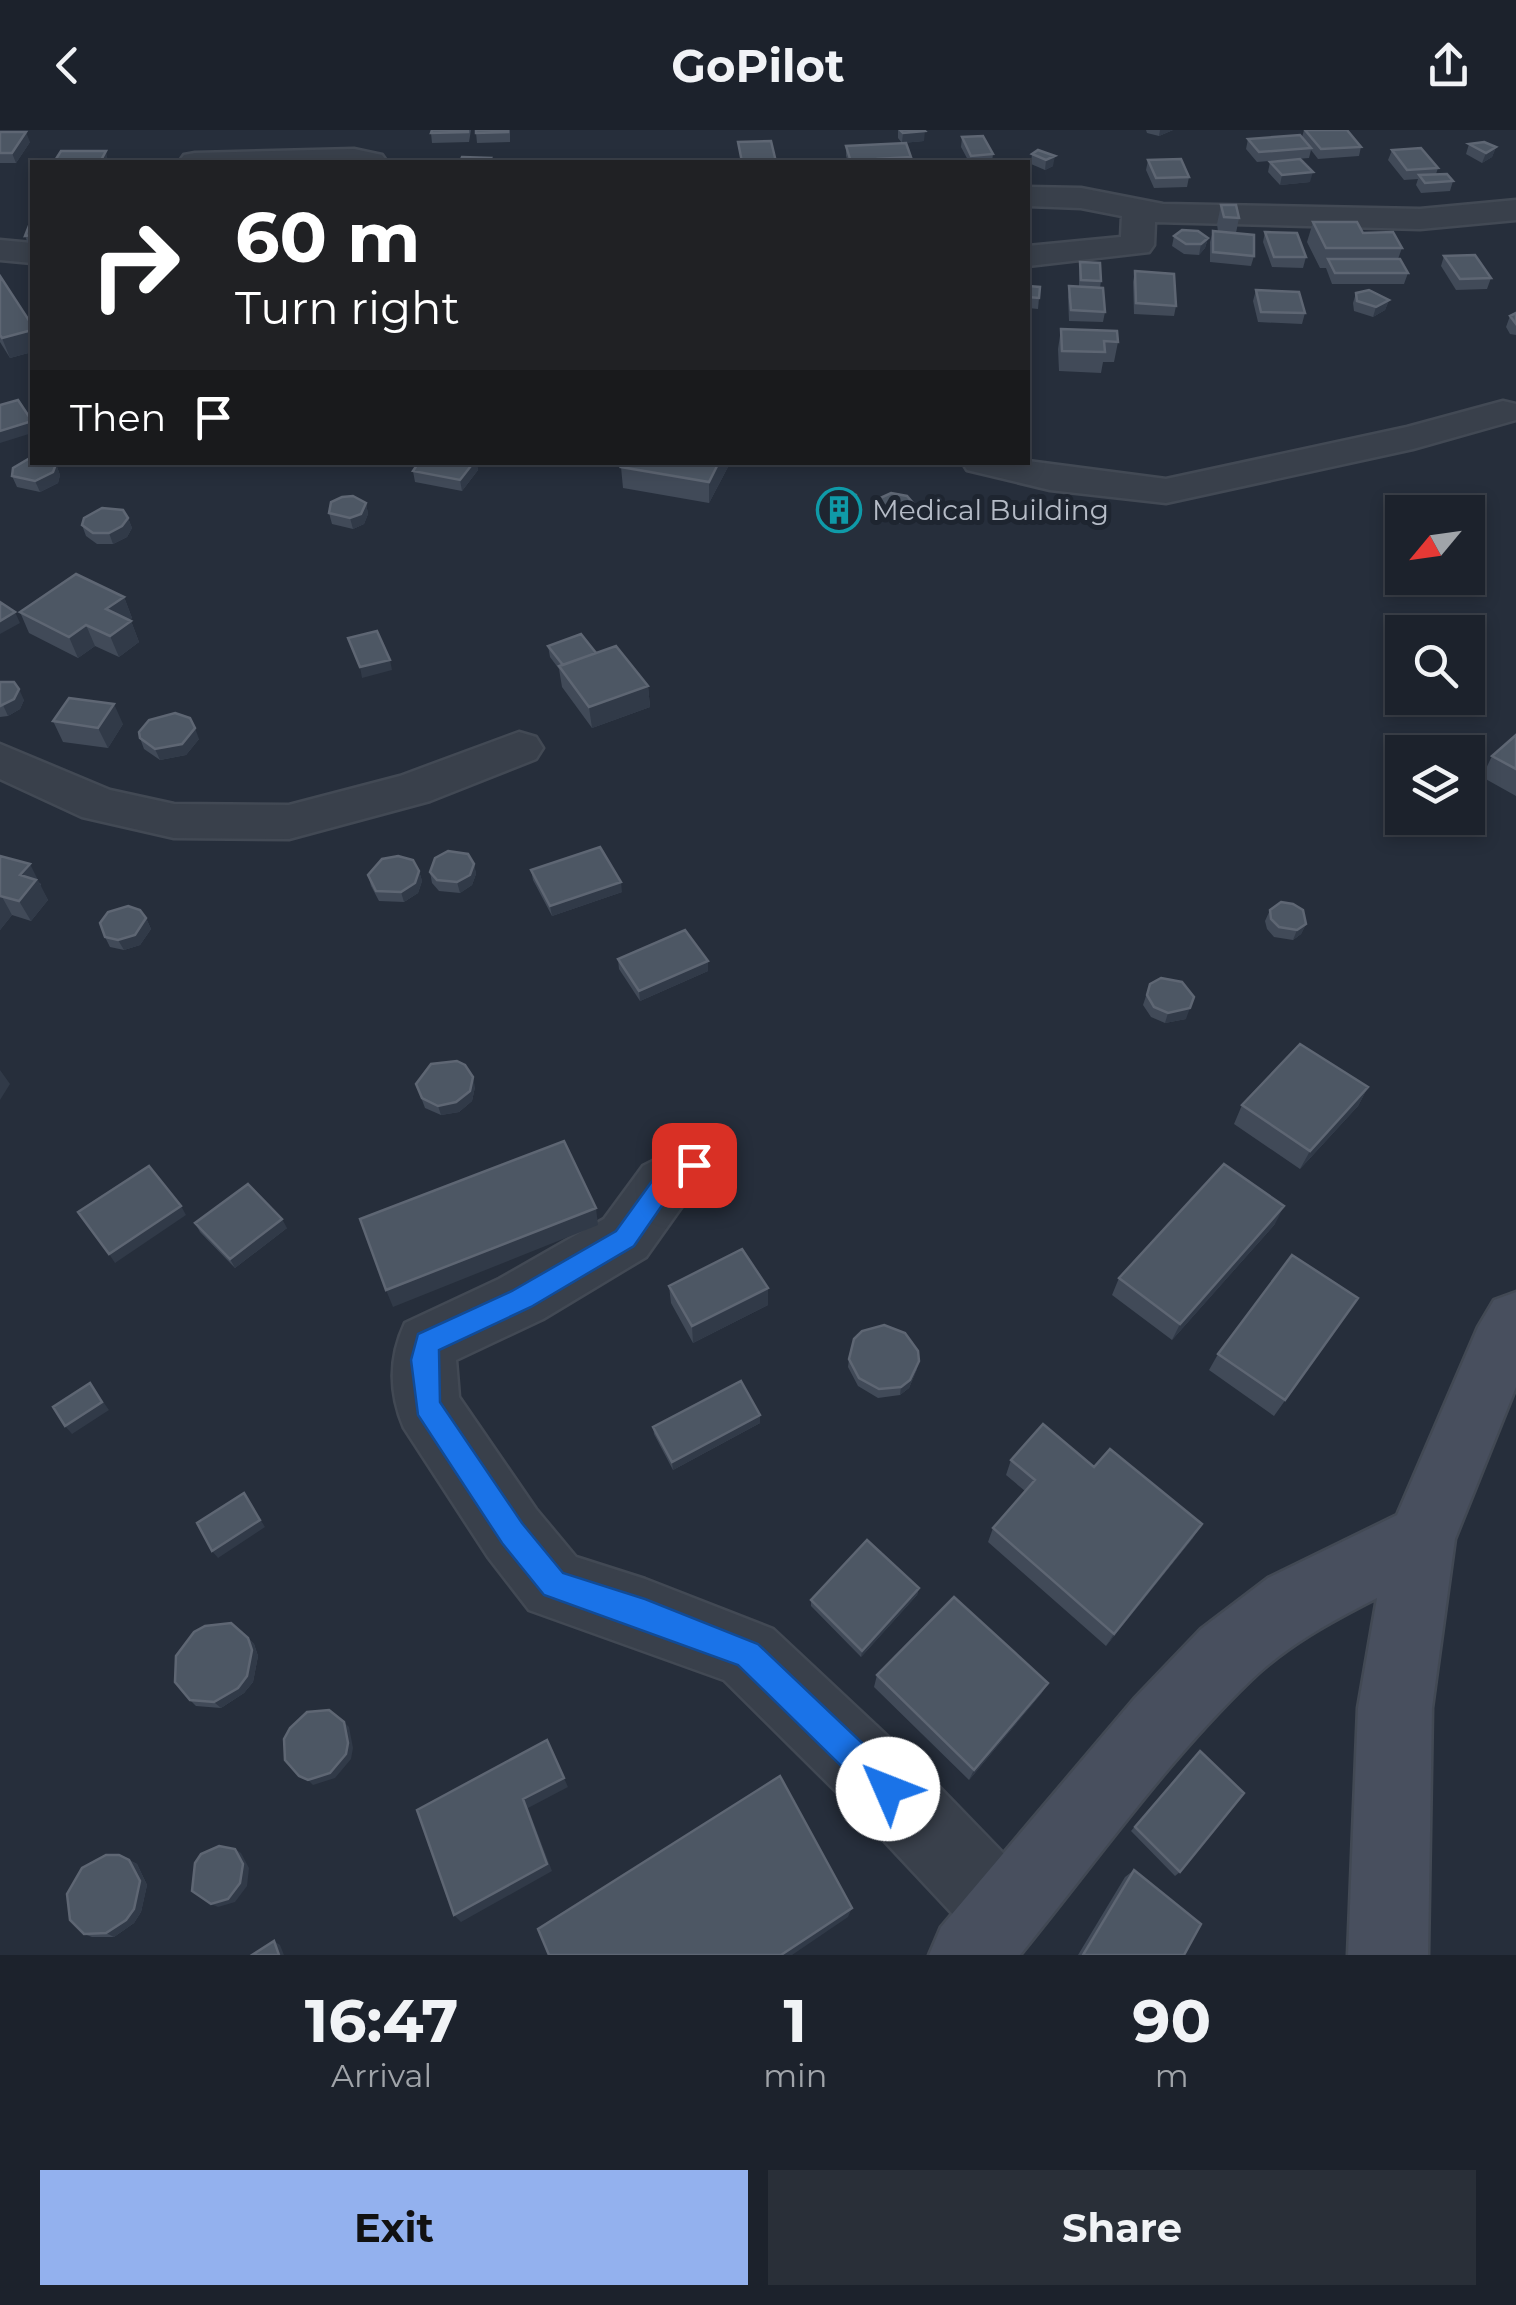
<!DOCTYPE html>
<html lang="en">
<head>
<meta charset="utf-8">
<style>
	:root { --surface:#1c222c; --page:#292f38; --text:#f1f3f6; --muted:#a0a4a9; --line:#3a3f48; --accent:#93b1ee }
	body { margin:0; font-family:Montserrat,sans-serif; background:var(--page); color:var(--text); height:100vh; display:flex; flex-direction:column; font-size:38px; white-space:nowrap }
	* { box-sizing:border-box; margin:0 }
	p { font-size:32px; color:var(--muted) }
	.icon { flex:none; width:55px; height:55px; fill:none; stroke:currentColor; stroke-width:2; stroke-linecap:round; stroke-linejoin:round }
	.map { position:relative; height:1825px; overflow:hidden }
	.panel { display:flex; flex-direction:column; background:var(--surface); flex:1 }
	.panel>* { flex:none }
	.guide { position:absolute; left:30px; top:30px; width:1000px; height:305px; border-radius:0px; box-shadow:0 5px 15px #0003,0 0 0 2px var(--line); background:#202124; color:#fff; overflow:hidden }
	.needle { width:65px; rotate:241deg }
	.fabs { position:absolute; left:1385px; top:365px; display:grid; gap:20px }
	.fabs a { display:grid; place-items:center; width:100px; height:100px; border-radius:0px; background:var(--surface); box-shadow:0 5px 15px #0003,0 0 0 2px var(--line); font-size:50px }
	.pin { position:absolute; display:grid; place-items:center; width:85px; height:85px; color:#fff; margin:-42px; border-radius:20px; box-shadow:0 5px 15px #0006 }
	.me { position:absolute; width:110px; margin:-55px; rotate:314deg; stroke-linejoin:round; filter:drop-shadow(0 0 8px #0008) }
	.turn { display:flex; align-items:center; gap:35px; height:210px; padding:0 40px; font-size:45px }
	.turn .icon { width:130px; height:130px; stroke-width:2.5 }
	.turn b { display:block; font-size:70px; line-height:85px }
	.then { display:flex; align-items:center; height:95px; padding:0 40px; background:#0003; gap:20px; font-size:38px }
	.eta { display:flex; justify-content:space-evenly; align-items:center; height:170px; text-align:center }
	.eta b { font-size:60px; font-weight:700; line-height:70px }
	.primary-button { display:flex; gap:20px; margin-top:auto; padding:20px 40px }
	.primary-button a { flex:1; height:115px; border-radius:0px; background:var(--accent); color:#111; font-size:40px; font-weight:700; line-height:115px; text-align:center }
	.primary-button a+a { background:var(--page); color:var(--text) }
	header { display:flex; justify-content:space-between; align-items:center; height:130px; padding:0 40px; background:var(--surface); font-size:45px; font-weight:700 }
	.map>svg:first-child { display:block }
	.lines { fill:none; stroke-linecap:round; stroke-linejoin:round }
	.street-casing { stroke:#424954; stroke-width:5 }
	.secondary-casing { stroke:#424954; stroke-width:5 }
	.street { fill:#39404b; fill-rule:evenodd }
	.secondary { fill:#484f5e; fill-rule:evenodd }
	.wall { fill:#414a58 }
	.shaded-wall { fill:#313a48 }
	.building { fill:#4d5764; stroke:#5e6673; stroke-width:2.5 }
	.route { fill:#1a73e8; stroke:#114b97; stroke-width:2.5 }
	.labels { text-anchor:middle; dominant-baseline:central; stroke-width:10; stroke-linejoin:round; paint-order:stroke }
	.far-poi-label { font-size:28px; fill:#b5bbc6; stroke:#1e2530; text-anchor:start }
</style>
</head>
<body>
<header><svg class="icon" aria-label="back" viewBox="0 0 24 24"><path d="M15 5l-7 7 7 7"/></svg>GoPilot<svg class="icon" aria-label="share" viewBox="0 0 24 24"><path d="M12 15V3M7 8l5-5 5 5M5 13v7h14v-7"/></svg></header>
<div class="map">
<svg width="1516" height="1825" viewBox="0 0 1516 1825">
	<rect width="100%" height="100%" fill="#262e3b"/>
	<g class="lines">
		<defs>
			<path id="street" d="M354,19L382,25L387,32H179L184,25L195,23Z
				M1028,57L1081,58L1163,74L1420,79L1516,70V90L1420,99L1155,92L1154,115L1149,122L1028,136V116L1121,107L1122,86L1081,78L1028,76Z
				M0,110L32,113V133L0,130Z
				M1503,271L1516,274V290L1413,319L1166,373L1050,360L967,340L962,332L1028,331L1166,349L1407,297Z
				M519,602L536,607L543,618L536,629L430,671L289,709L174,708L82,687L0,649V614L110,660L174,674L289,675L400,646Z
				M694,1010L715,1018L723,1035L715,1052L685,1072L646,1127L543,1189L456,1230L459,1267L536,1379L576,1427L645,1449L773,1499L915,1632L1032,1753L1043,1781L1032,1809L1004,1820L976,1809L861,1686L724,1550L529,1480L488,1427L404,1298C389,1263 389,1227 405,1193L499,1149L604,1089L643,1036Z"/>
			<path id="secondary" d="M1516,1162V1257L1455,1409L1432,1578L1428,1825H1348L1358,1578L1377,1468C1332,1491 1287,1515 1250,1551C1165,1633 1095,1733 1020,1825H929L941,1797L1134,1569L1201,1499L1268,1448L1397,1385L1478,1197L1494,1170Z"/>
		</defs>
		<!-- street casing -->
		<use href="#street" class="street-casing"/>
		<!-- secondary casing -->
		<use href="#secondary" class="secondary-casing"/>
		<!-- street -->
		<use href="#street" class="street"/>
		<!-- secondary -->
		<use href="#secondary" class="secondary"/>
	</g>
	<!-- wall -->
	<path class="wall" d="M471,0L469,12L432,13L431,3Z
		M510,0V12L477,13L476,3Z
		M898,0H924V11L902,13L898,8Z
		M1146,0H1173L1159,6L1147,3Z
		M1304,0H1347L1361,17L1359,26L1318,29L1311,20L1309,28L1257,32L1246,19L1248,9L1302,7Z
		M0,2L30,12L16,33H0Z
		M962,7L993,24L992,32H969L961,17Z
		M1469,14L1496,17L1492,27L1482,33L1466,24Z
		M846,16L911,27V32H848L846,26Z
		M1038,20L1053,36L1045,40L1031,34L1032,24Z
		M1392,20L1438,38L1436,44L1453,51L1450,61L1421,63L1416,55L1418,49L1404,50L1388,30Z
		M1148,30L1189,47L1187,57L1154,58L1146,40Z
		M1270,32L1310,52L1280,55L1268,42Z
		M1221,75L1239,88L1236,103L1254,126L1251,136L1210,132V112L1213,101L1218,102L1217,94Z
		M32,88V116H29L25,106Z
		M1313,92L1363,103L1402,118L1398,129L1408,143L1404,154H1332L1326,138H1320L1307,112Z
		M1265,102L1306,127L1303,138L1272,137L1263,112Z
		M1174,106L1208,108L1205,118L1199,125L1184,124L1172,116Z
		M1444,126L1491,148L1487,159L1456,160L1441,136Z
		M1080,132L1101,151L1100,158L1105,182L1103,192L1069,191L1068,167L1069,156L1079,157V142Z
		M1135,141L1176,176L1174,186L1134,184L1133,152Z
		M0,146L32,195V222L10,228L0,212Z
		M1028,156L1040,157L1038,179L1028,178Z
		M1256,160L1305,183L1302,194L1258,192L1253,171Z
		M1356,163L1389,170L1385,180L1373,187L1354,181L1353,173Z
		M1516,183V205L1510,204L1506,197L1510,186Z
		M1061,199L1118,212L1114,232H1103L1101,243L1059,241L1058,219Z
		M419,332H476L478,340L462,361L415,352L413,341Z
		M56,334L60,345L58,353L40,362L17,357L12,346Z
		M729,335L709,373L623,358L621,337Z
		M878,369L913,373L912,384L908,390L898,394L878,389Z
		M366,373L368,384L364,394L353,399L332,394L329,383Z
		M822,373L857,383L846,390L835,391L822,384Z
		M128,388L132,398L127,407L113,414H97L86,406L82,395Z
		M124,467L132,488L129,490L131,491L139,512L119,527L95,516L78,528L29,503L20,482Z
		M548,516L596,523L648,556L650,577L592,598L562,557L559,539L550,527Z
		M0,552L24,570L20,579L8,586L0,587Z
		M53,591L123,594L108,618L63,612Z
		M1516,605V666L1482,647L1492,626Z
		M140,608L199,609L186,625L160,630L144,619Z
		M0,726L41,754L40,756L48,770L31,791L12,785L0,800Z
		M474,734L476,744L472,755L460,763L439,761L432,753L430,742Z
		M531,740L622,762L552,786L533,750Z
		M419,741L422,751L418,763L404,772L379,771L371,756L368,745Z
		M1270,780L1306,794L1301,804L1293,810L1274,807L1267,799L1265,791Z
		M146,788L151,799L140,815L124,820L110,817L105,807Z
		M618,829L708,841L640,871L619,839Z
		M1150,854L1186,889L1165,893L1151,887L1143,875Z
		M416,954L475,957L472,971L459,982L441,985L425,978Z
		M1368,957L1358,976L1300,1039L1234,994L1242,975Z
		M195,1093L287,1098L235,1138L200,1102Z
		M1275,1094L1172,1210L1112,1165L1119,1148Z
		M669,1156L768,1158V1175L693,1213L671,1173Z
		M1358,1168L1274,1286L1209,1240L1218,1224Z
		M849,1229L917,1239L909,1258L900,1265L878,1268L858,1256L848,1237Z
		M760,1285V1293L673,1340L654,1304L653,1297Z
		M1011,1330L1094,1337L1193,1408L1106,1516L988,1412L993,1398L1025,1361L1006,1345Z
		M919,1458L917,1465L861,1527L811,1476V1470Z
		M248,1508L254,1514L258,1526L253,1552L244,1563L221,1578L196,1576L190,1570Z
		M877,1545L1048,1553L1041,1564L969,1650L874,1557Z
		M1195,1626L1180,1742L1175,1746L1131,1701Z
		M119,1725L137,1734L147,1755L141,1782L134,1793L114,1807H92L84,1804Z
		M1134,1740L1184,1825H1078L1125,1747Z"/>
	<!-- shaded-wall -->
	<path class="shaded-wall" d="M1160,0H1173L1159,6Z
		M925,1L924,11L902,13L903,3Z
		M26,2L30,12L16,33L12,23Z
		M1496,17L1492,27L1482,33L1486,23Z
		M106,21L108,32H100Z
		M1055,26L1053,36L1045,40L1046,30Z
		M1313,42L1310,52L1280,55L1282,45Z
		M1208,108L1205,118L1199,125L1201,114Z
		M1389,170L1385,180L1373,187L1376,177Z
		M32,200V222L10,228L2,208Z
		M32,291V303L0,313V301Z
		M474,332H476L478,340L462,361L460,350Z
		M719,332H729V335L709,373V352Z
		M56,334L60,345L58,353L40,362L35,351Z
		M857,372V383L846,390L847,379Z
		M366,373L368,384L364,394L353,399L350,388Z
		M913,373L912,384L908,390L898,394L899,383Z
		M128,388L132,398L127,407L113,414L109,403Z
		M124,467L132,488L115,500L106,479Z
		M15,482L20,493L0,504V491Z
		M131,491L139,512L119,527L110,506Z
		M86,495L95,516L78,528L69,507Z
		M390,530L392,540L362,548L360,537Z
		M648,556L650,577L592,598L589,577Z
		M19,559L24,570L20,579L8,586L3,575Z
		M114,574L123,594L108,618L98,598Z
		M195,598L199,609L186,625L160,630L155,619Z
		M30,734L48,770L31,791L19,771L20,745Z
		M474,734L476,744L472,755L460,763L457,752Z
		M419,741L422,751L418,763L404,772L401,762Z
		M621,752L622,762L552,786L550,776Z
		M1,765L12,785L0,800V766Z
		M146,788L151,799L140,815L124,820L118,810Z
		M1306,794L1301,804L1293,810L1297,800Z
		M708,831V841L640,871L639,861Z
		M1190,878L1186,889L1165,893L1168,883Z
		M0,940L10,954L0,970Z
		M473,947L475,957L472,971L459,982L441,985L438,976Z
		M1368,957L1358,976L1300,1039L1310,1021Z
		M181,1076L186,1085L115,1133L109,1124Z
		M1284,1076L1275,1094L1172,1210L1180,1194Z
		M596,1078L598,1095L393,1177L386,1160Z
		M282,1089L287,1098L235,1138L230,1129Z
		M768,1158V1175L693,1213L692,1196Z
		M919,1231L917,1239L909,1258L900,1265L901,1257Z
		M90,1253L109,1280L72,1304L65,1296Z
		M760,1285V1293L673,1340L672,1332Z
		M244,1363L265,1397L218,1428L212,1421Z
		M1202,1394L1193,1408L1106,1516L1114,1504Z
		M919,1458L917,1465L861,1527L862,1521Z
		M248,1508L254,1514L258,1526L253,1552L244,1563L221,1578L214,1572Z
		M1048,1553L1041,1564L969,1650L974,1640Z
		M344,1592L349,1597L353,1618L351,1629L335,1648L313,1655L308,1650Z
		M547,1610L568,1657L528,1678L552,1741L461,1792L454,1785L523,1669Z
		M235,1719L241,1723L249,1738L247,1756L235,1772L218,1777L211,1774Z
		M129,1730L137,1734L147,1755L141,1782L134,1793L114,1807L106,1803Z
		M852,1778L848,1787L792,1825H781Z
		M274,1811L280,1815L284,1825H279Z"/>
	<!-- building -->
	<path class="building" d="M432,0H468V2L431,3Z
		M476,0H508V2L476,3Z
		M900,0H924L925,1L903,3Z
		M1305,0H1347L1361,17L1321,19Z
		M0,2H26L12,23H0Z
		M1300,5L1311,18L1259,22L1248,9Z
		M983,6L993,24L971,26L962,7Z
		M771,11L776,32H742L738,12Z
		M1484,12L1496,17L1486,23L1469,14Z
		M906,13L911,27L878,29L879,32H851L846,16Z
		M1421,18L1438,38L1407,40L1392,20Z
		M1038,20L1055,26L1046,30L1032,24Z
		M61,21H106L100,32H54Z
		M462,27L491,28L489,32H460Z
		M1181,29L1189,47L1156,48L1148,30Z
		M1300,29L1313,42L1282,45L1270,32Z
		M1447,44L1453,51L1425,53L1419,45Z
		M1221,75H1236L1239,88L1224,87Z
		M32,88V105L25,106Z
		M1313,92H1357L1363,103L1393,102L1402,118H1326Z
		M1182,100L1198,101L1208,108L1201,114H1186L1174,106Z
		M1213,101L1254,105V126L1213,122Z
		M1265,102L1297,103L1306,127H1274Z
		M1475,125L1491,148L1460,149L1444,126Z
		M1328,129H1400L1408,143H1335Z
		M1080,132L1100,133L1101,151L1081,150Z
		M1135,141L1174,144L1176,176L1136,173Z
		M0,146L32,195V200L2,208L0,205Z
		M1028,156L1040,157L1039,168L1028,167Z
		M1069,156L1103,158L1105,182L1071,180Z
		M1256,160L1299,162L1305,183L1261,182Z
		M1369,160L1389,170L1376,177L1357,171L1356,163Z
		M1516,183V194L1510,186Z
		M1061,199L1117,201L1118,212L1104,211L1105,222L1062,221Z
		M18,270L32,291L0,301V275Z
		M30,328H32V332H54L56,334L53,342L35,351L12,346L13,338Z
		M419,332H474L460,350L413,341Z
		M624,332H719L709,352L621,337Z
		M835,359L856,365L857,372L847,379L835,380L822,373L825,363Z
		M891,363L907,366L913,373L909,380L899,383L879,378L878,369Z
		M353,366L366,373L361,384L350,388L329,383L331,372L342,367Z
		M102,378L123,380L128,388L122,396L109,403H93L82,395L84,388Z
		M76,444L124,467L106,479L131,491L110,506L86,495L69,507L20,482Z
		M0,472L15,482L0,491Z
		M377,501L390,530L360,537L348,508Z
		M581,504L596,523L563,535L548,516Z
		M616,516L648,556L589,577L559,536Z
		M0,552H14L19,559L14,569L0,576Z
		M69,568L114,574L98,598L53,591Z
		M175,583L190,588L195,598L182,614L155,619L140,608L139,602L149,590Z
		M1516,605V639L1492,626Z
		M600,717L621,752L550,776L531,740Z
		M448,721L468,724L474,734L470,745L457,752L437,750L430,742L435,728Z
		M0,726L30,734L20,745L36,750L19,771L0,766Z
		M398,726L413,730L419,741L415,753L401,762L376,761L368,745L382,729Z
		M1281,772L1293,774L1303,780L1306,794L1297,800L1279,797L1271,789L1270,780Z
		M128,776L140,780L146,788L135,805L118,810L105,807L100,793L108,782Z
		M685,800L708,831L639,861L618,829Z
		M1161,848L1182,852L1194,867L1190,878L1168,883L1154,877L1147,865L1150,854Z
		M1300,914L1368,957L1310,1021L1242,975Z
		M457,931L465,935L473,947L470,961L456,972L438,976L422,968L416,954L431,934Z
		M564,1011L596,1078L386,1160L360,1089Z
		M1224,1034L1284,1076L1180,1194L1119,1148Z
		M149,1036L181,1076L109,1124L78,1082Z
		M248,1054L282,1089L230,1129L195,1093Z
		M742,1119L768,1158L692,1196L669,1156Z
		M1292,1125L1358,1168L1285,1270L1218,1224Z
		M884,1195L905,1203L918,1221L919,1231L910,1250L901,1257L879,1259L859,1248L849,1229L854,1209L862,1201Z
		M741,1251L760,1285L672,1332L653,1297Z
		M90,1253L102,1272L65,1296L53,1277Z
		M1043,1294L1094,1337L1110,1319L1202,1394L1114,1504L993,1398L1035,1350L1011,1330Z
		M244,1363L260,1390L212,1421L197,1393Z
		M867,1410L919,1458L862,1521L811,1470Z
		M954,1467L1048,1553L974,1640L877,1545Z
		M231,1493L248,1508L252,1520L247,1546L238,1558L214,1572L190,1570L175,1552L176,1526L194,1502L205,1496Z
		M329,1580L344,1592L348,1613L346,1624L330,1643L308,1650L299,1646L285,1630L284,1609L290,1598L307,1582Z
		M547,1610L564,1648L523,1669L547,1734L454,1785L417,1680Z
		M1200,1621L1244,1663L1180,1742L1135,1697Z
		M780,1646L852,1778L781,1825H549L538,1799Z
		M219,1716L235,1719L243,1734L240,1753L228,1769L211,1774L192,1761L195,1733L201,1724Z
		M106,1725H119L129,1730L140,1751L134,1779L126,1790L106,1803L84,1804L70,1790L67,1764L82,1738Z
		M1134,1740L1201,1794L1184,1825H1083Z
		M274,1811L279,1825H252Z"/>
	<!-- route -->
	<path class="route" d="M694,1025L702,1028L706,1035L702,1042L672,1061L634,1116L531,1177L439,1220L440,1272L522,1393L563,1443L645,1469L758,1514L899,1648L903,1659L899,1670L888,1675L876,1670L738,1535L544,1465L502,1413L418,1285L411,1230L418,1204L512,1161L616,1101L655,1047Z"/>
	<!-- icons -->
	<defs>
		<symbol id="building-ring" viewBox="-11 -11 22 22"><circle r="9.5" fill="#1e2530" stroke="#0f9aa8" stroke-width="1.5"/><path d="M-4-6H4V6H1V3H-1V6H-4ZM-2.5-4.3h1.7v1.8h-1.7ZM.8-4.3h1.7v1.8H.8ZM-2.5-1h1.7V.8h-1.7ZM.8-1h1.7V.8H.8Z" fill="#0f9aa8"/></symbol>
	</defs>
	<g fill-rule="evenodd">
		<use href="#building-ring" x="814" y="355" width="50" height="50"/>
	</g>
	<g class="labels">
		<!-- far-poi labels -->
		<g class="far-poi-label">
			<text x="872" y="380">Medical Building</text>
		</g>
	</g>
</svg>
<div class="fabs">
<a><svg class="needle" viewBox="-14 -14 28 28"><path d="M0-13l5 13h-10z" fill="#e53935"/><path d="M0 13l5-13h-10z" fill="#a0a4a9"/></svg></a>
<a><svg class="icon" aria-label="search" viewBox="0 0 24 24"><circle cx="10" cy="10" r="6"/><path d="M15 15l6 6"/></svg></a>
<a><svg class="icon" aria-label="layers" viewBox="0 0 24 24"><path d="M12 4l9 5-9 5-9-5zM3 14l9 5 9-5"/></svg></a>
</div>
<div class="pin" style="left:694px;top:1035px;background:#d93025"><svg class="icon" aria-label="arrive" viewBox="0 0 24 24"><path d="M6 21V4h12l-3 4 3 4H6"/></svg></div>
<svg class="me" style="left:888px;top:1659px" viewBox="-20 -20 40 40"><circle r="19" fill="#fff"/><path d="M0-13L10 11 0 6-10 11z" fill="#1a73e8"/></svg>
<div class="guide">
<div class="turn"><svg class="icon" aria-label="right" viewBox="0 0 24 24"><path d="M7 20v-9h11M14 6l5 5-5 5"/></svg><div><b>60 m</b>Turn right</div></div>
<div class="then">Then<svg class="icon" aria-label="arrive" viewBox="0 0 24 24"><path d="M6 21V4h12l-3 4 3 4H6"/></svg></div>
</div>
</div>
<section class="panel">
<div class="eta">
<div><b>16:47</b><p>Arrival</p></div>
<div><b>1</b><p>min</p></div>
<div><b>90</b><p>m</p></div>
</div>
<div class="primary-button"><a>Exit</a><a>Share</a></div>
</section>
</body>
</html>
